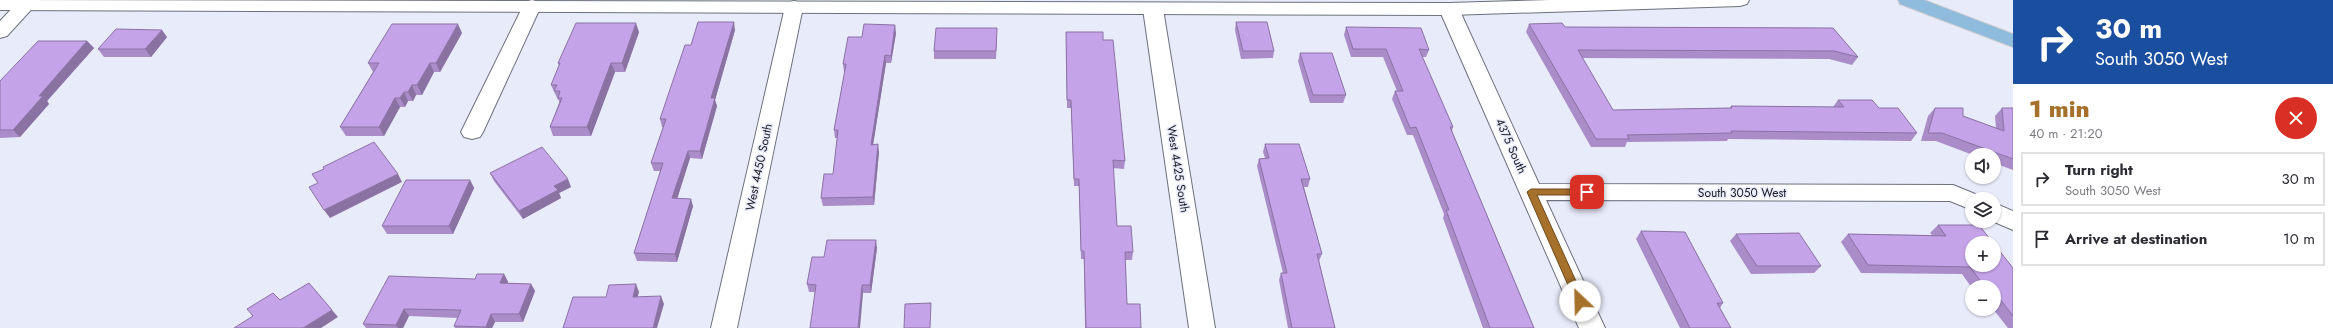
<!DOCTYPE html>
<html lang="en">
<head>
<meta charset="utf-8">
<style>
	:root { --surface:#fff; --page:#f2f2f3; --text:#2b2b33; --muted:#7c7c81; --line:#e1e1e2; --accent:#a6712b }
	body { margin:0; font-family:Jost,sans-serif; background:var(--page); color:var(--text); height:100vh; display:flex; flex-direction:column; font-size:15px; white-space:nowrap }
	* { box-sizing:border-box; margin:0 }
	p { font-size:13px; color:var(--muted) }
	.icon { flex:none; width:22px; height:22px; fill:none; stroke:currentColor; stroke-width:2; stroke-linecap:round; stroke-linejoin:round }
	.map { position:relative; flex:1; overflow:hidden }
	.panel { display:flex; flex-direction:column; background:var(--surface); width:320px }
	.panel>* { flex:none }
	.guide { background:#1a4fa0; color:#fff; overflow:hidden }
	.buttons { position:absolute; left:1965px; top:148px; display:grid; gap:8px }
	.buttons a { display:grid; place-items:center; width:36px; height:36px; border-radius:50%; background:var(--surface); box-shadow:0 1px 3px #0004; font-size:20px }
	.pin { position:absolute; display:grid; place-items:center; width:34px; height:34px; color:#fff; margin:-17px; border-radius:8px; box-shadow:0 2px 6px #0006 }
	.me { position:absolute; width:44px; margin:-22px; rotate:336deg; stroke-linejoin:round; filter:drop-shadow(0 0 3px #0008) }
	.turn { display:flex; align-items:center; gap:14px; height:84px; padding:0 16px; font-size:18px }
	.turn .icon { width:52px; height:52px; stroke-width:2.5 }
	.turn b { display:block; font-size:28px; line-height:34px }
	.round { display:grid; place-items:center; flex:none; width:42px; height:42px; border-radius:21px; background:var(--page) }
	.headline { display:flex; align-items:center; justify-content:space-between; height:68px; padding:0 16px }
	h1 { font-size:24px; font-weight:800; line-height:30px; color:var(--accent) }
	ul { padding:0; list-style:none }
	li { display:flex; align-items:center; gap:12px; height:54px; margin:0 8px 6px; padding:0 8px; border:2px solid var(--line); border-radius:0px }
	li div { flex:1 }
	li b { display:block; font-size:15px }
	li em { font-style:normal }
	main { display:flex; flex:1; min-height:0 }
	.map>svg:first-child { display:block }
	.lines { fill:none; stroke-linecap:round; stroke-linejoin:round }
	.street-casing { stroke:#6d707d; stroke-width:2 }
	.secondary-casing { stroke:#6d707d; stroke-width:2 }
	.primary-casing { stroke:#ceced0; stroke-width:2 }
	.street { fill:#fff; fill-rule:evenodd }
	.secondary { fill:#fff; fill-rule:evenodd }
	.primary { fill:#8fbbdc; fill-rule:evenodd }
	.wall { fill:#a98cc8 }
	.shaded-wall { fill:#8a72a3 }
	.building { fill:#c5a3e9; stroke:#8a72a3 }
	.route { fill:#a6712b; stroke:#6c491c }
	.labels { text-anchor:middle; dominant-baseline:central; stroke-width:3; stroke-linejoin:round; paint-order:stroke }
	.street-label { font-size:12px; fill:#212228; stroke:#e8ebfa }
</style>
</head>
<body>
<main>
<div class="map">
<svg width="2013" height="328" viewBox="0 0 2013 328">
	<rect width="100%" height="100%" fill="#e8ebfa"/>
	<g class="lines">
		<defs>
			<path id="street" d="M20,0H40L7,36L0,38V21Z
				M532,0L539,2L541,6L483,132L480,137L472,139L464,137L461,132L523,6L525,2Z
				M794,1L801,3L803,7L737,328H711L785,7L787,3Z
				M1153,3L1160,5L1163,9L1215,328H1189L1143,9L1146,5Z
				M1449,3L1456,5L1459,9L1539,184L1953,185L1980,196L1982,199H1972V210L1950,201L1546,200L1605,328H1579L1439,9L1442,5Z
				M1994,203L2013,211V230L1992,221H1994Z"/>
			<path id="secondary" d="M0,0L1449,3L1550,0H1749L1747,4L1740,6L1449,15L0,10Z"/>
			<path id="primary" d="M1898,0H1924L2013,34V47L1900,4Z"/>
		</defs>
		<!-- street casing -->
		<use href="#street" class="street-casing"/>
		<!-- secondary casing -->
		<use href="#secondary" class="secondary-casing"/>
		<!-- primary casing -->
		<use href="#primary" class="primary-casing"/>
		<!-- street -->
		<use href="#street" class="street"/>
		<!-- secondary -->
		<use href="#secondary" class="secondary"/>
		<!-- primary -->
		<use href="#primary" class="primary"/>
	</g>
	<!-- wall -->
	<path class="wall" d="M1236,22L1274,51L1273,58L1241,59L1235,30Z
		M1529,24L1565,27L1833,28L1858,57L1852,65L1829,59L1582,58L1613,110L1730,108L1731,106L1833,107L1838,100L1879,108L1917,133L1911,141L1728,139L1727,141L1627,142L1625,147H1591L1526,32Z
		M1346,27L1429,50L1426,57H1422L1453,127L1452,131L1534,328H1483L1443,218L1444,214L1413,135H1407L1392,99L1395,91H1397L1383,57H1351L1344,35Z
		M735,30L715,100L717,106L702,159L690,158L677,198L693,206L677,262L637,261L634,253L661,171H654L651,163L663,127H662L660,119L691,45Z
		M639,32L625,72H615L591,136H553L550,127L559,103V100H558L551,85L559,66L558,63Z
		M1066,32L1103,40L1125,161L1124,169L1113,168L1117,226L1133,252L1132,260H1125L1127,304L1141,328H1085L1084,259H1081L1079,186H1074L1071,108H1067Z
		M462,33L440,72H434L422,95H416L413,101H408L405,107H400L384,136H346L340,127L373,72L368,63Z
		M896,33L891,63H886L873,144L879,152L874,205L823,206L821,198L833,174L838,138H835L834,130L845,72H844L843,64L862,37Z
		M997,36L996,59H934V51Z
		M167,37L151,57H104L98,49Z
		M87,41L94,48L47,101L49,104L20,137L0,138V81Z
		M1300,53L1346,95L1343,103H1310L1298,61Z
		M1935,108L1963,116L1996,128L1995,116L2002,108H2013V170L1994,163V155H1973L1936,141H1921L1928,116Z
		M1265,144L1310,179L1308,187H1304L1322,254L1319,261L1335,328H1288L1279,280L1281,273H1283L1257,166L1259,159L1265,158L1263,152Z
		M490,173L571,187L559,193L561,198L523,219L494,181Z
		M470,180L474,188L453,234H387L382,226Z
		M1938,225L2013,268V328H2008L1993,309H1994V287H1972V288L1962,274L1861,273L1841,242L1848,234L1932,235L1930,233Z
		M1641,231L1723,303L1720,308L1731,328H1680L1636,239Z
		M1736,234L1821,266L1814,273L1751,274L1730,241Z
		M877,248L871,293L809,292L807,284L824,257Z
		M504,274L508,282L507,283L531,284L535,291L523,322H495L492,328H455L454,326L458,318L409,316L403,328H366L363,324L475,279Z"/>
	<!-- shaded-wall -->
	<path class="shaded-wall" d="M734,22L735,30L715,100L717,106L702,159L700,151L711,98Z
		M636,23L639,32L625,72L622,63Z
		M458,24L462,33L440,72L436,63Z
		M895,25L896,33L891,63V56Z
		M162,30L167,37L151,57L145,49Z
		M87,41L94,48L47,101L49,104L20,137L13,130L39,96Z
		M885,55L886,63L872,152L871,145Z
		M430,63L434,72L422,95L417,85Z
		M611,63L615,72L591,136L587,127Z
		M412,85L416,95L413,101L408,92Z
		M404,92L408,101L405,107L400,98Z
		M395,98L400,107L384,136L379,127Z
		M878,144L879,152L874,205L873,197Z
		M688,151L690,158L675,206L672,198Z
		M398,174L402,182L330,218L324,210Z
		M568,179L571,187L559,193L561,198L523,219L519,211L554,186Z
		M470,180L474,188L453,234L449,226Z
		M691,199L693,206L677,262L675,254Z
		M876,240L877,248L871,293L870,285Z
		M504,274L508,282L504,291L500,283Z
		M531,284L535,291L523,322L519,314Z
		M636,284L639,292L636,304L633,297Z
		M862,285L863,293L860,328H858Z
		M661,296L664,304L657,328H653Z
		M404,309L409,316L403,328H398L396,325Z
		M332,310L338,317L321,328H303Z
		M491,314L495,322L492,328H486V327Z"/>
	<!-- building -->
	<path class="building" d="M698,22H734L711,98H715L700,151H688L672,198L691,199L675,254L634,253L663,163H651L666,119H660L685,45H691Z
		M1236,22H1267L1274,51H1243Z
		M576,23H636L622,63H611L587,127H550L562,98H558L560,91H554L557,85H551L560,63H558Z
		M1562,23L1565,27L1833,28L1858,57L1834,51L1578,50L1613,110L1732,108L1731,106L1844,107L1838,100H1872L1879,108H1898L1917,133L1731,131L1732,133L1627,135L1629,139H1596L1529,24Z
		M392,24H458L436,63H430L417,85H412L408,92H404L400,98H395L379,127H340L379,63H368Z
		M864,24L895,25L891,56L885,55L871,145L878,144L873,197L821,198L824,174H833L838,130H834L846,64H843L848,37H862Z
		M1346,27L1421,28L1429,50L1419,49L1453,127H1450L1534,328H1490L1446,210H1449L1416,127L1410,128L1395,91H1403L1386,49H1353Z
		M936,28H997L996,51H934Z
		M116,29L162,30L145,49H98Z
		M1066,32H1103V40H1113L1125,161L1113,160L1117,226H1131L1133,252H1125L1127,304H1140L1141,328H1086L1084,251H1081L1079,179H1074L1071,100H1067Z
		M38,41H87L39,96H43L13,130H0V81Z
		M1300,53H1332L1346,95H1313Z
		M1935,108H1963V116L2004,131L2002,108H2013V159L1942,133H1928Z
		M374,142L398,174L324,210L309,187L318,183L312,174L324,169L323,167Z
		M1265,144H1299L1310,179H1301L1322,254H1317L1335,328H1292L1281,273H1287L1259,159L1269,158Z
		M542,147L568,179L554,186L558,190L519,211L490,173Z
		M406,180H470L449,226H382Z
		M1938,225H1979L1993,243H1972V265H1994V244L2013,268V316L2000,299H1995L1994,298V287H1985L1970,267L1868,265L1848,234L1946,236Z
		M1641,231L1685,232L1723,303H1717L1731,328H1690Z
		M1799,233L1821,266H1757L1736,234Z
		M827,240H876L870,285H862L858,328H810L816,285L807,284L812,257H824Z
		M477,274H504L500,283L531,284L519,314H491L486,327L454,326L461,310L404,309L396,325L363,324L389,276L475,279Z
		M309,283L332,310L303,328H234L253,316L247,309L273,293L280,300Z
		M636,284L633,297L661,296L653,328H563L573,297H606L609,285Z
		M931,303L930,328H904L905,304Z"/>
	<!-- route -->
	<path class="route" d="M1531,189H1587L1592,192L1587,195H1537L1585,301L1584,304L1580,305L1575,301L1527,192Z"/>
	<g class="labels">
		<!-- street labels -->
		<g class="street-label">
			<text transform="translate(1511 146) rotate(66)">4375 South</text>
			<text transform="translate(759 167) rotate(-78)">West 4450 South</text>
			<text transform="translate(1178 169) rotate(81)">West 4425 South</text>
			<text x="1742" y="193">South 3050 West</text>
		</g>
	</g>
</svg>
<div class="buttons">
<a><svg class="icon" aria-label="sound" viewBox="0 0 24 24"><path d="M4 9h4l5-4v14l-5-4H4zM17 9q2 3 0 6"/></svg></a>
<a><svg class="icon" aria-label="layers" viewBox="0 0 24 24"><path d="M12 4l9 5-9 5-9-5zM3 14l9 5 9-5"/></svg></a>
<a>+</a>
<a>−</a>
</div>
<div class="pin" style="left:1587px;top:192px;background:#d93025"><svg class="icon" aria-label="arrive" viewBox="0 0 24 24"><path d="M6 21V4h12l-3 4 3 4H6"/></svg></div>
<svg class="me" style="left:1580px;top:301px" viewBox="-20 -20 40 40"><circle r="19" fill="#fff"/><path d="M0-13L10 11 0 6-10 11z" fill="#a6712b"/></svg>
</div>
<section class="panel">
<div class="guide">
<div class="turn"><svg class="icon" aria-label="right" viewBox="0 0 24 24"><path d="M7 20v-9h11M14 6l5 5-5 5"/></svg><div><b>30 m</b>South 3050 West</div></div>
</div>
<div class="headline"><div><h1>1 min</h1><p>40 m · 21:20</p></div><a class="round" style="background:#d93025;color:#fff"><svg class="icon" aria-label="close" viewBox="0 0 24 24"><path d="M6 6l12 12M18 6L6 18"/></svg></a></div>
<ul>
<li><svg class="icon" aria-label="right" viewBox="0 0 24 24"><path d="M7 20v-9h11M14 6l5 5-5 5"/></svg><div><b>Turn right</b><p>South 3050 West</p></div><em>30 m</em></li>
<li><svg class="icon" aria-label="arrive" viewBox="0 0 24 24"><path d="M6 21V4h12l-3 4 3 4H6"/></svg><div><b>Arrive at destination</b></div><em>10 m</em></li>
</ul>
</section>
</main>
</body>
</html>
